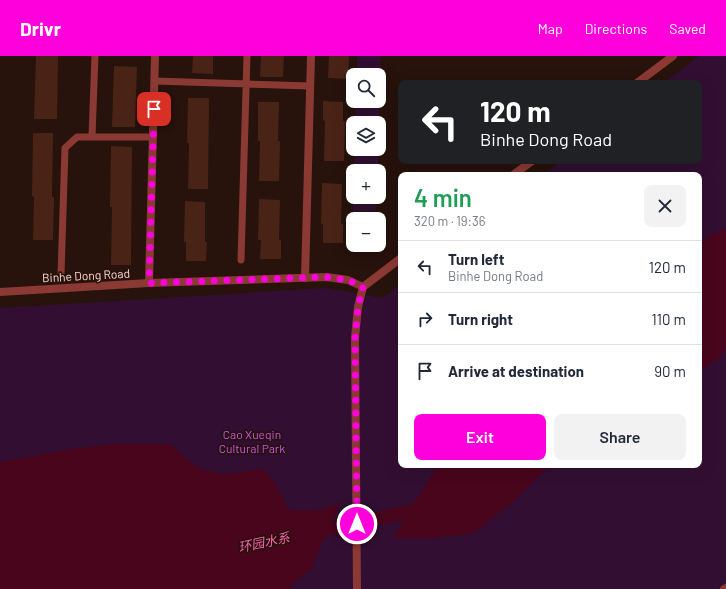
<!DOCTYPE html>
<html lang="en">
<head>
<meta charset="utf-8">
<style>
	:root { --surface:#fff; --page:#f2f2f3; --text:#1f2937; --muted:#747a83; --line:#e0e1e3; --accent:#fd00db }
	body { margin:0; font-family:Barlow,"Noto Sans SC",sans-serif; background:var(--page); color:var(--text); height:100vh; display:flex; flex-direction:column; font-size:15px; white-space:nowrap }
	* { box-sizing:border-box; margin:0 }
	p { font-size:13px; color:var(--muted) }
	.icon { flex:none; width:22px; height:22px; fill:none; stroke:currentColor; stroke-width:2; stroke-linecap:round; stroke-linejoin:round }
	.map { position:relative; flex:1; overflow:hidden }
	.side { position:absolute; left:398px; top:116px; width:304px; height:296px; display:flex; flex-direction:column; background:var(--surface); border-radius:8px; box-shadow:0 4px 16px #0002 }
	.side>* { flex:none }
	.hud { position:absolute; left:398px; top:24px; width:304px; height:84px; border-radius:8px; box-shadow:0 4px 16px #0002; background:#202124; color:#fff; overflow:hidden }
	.tools { position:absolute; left:346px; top:12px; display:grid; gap:8px }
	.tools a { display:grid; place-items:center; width:40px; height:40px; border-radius:8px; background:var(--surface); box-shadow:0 4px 16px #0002; font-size:20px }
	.pin { position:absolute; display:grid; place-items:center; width:34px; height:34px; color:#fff; margin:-17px; border-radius:8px; box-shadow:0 2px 6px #0006 }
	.me { position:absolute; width:44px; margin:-22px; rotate:0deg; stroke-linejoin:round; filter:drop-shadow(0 0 3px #0008) }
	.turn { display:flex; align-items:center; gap:14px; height:84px; padding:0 16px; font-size:18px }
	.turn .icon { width:52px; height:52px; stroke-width:2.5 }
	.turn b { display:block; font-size:28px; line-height:34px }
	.round { display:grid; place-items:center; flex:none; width:42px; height:42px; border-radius:8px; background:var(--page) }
	.summary { display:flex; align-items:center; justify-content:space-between; height:68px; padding:0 16px }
	h1 { font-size:24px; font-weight:600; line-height:30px; color:#1e9e55 }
	.action { display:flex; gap:8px; margin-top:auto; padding:8px 16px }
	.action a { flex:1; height:46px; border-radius:8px; background:var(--accent); color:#fff; font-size:16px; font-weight:600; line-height:46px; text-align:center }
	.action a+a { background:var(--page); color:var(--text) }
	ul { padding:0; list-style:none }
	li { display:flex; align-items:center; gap:12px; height:52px; padding:0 16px; border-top:1px solid var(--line) }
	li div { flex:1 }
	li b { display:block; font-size:15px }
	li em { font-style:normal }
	header { display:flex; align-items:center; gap:24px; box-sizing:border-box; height:56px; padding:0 20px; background:var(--accent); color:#fff }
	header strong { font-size:19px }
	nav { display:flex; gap:22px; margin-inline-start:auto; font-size:14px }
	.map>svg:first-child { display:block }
	.green { fill:#320f32 }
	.water { fill:#48051b }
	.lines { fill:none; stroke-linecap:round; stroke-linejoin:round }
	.canal { stroke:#48051b; stroke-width:14 }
	.building { fill:#4a2317 }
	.service { stroke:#8b3933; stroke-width:7 }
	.minor { stroke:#8b3933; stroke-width:8 }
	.tertiary { stroke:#8b3933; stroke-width:8 }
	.route { stroke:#fd00db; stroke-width:7; stroke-dasharray:0 12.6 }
	.labels { text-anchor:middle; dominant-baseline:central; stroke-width:3.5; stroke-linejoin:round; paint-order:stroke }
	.street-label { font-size:12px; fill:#ffd9d2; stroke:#27120c }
	.park-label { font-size:12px; fill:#cb52ec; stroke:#27120c }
	.water-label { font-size:13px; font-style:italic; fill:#ff60b0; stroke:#27120c }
</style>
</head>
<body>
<header>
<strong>Drivr</strong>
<nav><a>Map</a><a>Directions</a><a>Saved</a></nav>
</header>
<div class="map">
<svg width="726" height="533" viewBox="0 0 726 533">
	<rect width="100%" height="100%" fill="#27120c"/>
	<!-- green -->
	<path class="green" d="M357,0H381L379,67H355L356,45H379V19H357Z
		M699,0H726V533H0V252L324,232L382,242L401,228V409H699V119H543L561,105H699V27H663Z
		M355,93H378V115H354Z
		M353,141H377L376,155H353Z"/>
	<!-- water -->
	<path class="water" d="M726,173V292L720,301L699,316V188L711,179Z
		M114,388H171C199,420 223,423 262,412L276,428L288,453C308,457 322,454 340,447L311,513L292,528L290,533H0V406L71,393Z
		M438,409H551L513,446L475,476L468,478L434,482H393Z"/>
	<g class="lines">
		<!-- canal -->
		<path class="canal" d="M311,477L413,455L425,446"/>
	</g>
	<!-- building -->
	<path class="building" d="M36,0H58L57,63H34Z
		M193,0H213V18L192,17Z
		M261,0H284L283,21H260Z
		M329,0H349L348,23L328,22Z
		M114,10L137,11L135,71H112Z
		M188,42H209L208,133H188L189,87H187Z
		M323,45L343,46V65H345L344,105H324L325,65L323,64Z
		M258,46H279L278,85H280L279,125H259L260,85H258Z
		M33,77H53L52,141H54L53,184H33L34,141L32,140Z
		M111,90L132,91L131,209H111L112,151H110Z
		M322,127L342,128L341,168H343V187H323V168H321Z
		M259,143L280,144L279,184H281V203H260L261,184H258Z
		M185,145L205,146V186H207L206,205H186V186H184Z"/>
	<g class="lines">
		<!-- service -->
		<path class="service" d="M155,25L310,30
			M92,80L95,0
			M241,204L247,0
			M61,219L65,92L77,81H153"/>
		<!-- minor -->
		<path class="minor" d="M305,222L311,0
			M149,227L155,0
			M724,533L726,532"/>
		<!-- tertiary -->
		<path class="tertiary" d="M637,27L673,0
			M513,119L532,105
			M363,231L401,202
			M0,236L149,227L327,221L348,224L363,231
			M357,533L355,282L358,251L363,231"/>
	</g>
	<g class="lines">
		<!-- route -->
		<path class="route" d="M154,53L149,227L326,221L348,224L363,231L358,251L355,282L357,468"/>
	</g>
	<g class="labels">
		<!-- street labels -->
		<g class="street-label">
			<text transform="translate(86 219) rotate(-3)">Binhe Dong Road</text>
		</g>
		<!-- park labels -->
		<g class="park-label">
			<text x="252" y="378">Cao Xueqin<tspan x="252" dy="14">Cultural Park</tspan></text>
		</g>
		<!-- water labels -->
		<g class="water-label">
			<text transform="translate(264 486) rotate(-12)">环园水系</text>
		</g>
	</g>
</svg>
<div class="tools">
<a><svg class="icon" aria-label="search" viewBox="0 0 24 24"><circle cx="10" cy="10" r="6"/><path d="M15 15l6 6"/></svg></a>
<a><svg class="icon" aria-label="layers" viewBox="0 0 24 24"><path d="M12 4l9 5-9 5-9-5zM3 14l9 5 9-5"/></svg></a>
<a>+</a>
<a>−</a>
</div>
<div class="pin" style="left:154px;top:53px;background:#d93025"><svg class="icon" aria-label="arrive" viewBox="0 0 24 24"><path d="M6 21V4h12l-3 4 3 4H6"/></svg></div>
<svg class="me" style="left:357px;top:468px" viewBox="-20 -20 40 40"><circle r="17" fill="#fd00db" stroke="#fff" stroke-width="3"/><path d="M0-11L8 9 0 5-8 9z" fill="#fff"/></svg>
<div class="hud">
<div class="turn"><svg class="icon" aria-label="left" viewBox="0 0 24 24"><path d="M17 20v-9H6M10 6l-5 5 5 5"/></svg><div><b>120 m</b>Binhe Dong Road</div></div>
</div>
<section class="side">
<div class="summary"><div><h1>4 min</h1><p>320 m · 19:36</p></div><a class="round"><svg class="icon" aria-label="close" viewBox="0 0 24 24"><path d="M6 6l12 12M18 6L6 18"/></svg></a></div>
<ul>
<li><svg class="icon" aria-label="left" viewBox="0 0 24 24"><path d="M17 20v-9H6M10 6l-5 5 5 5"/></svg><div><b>Turn left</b><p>Binhe Dong Road</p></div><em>120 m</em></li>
<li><svg class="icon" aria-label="right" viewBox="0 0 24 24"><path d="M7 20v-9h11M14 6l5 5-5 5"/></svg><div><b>Turn right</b></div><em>110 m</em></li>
<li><svg class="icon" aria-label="arrive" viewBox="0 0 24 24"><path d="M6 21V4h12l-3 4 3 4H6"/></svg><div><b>Arrive at destination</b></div><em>90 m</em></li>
</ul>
<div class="action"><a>Exit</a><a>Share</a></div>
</section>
</div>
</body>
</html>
